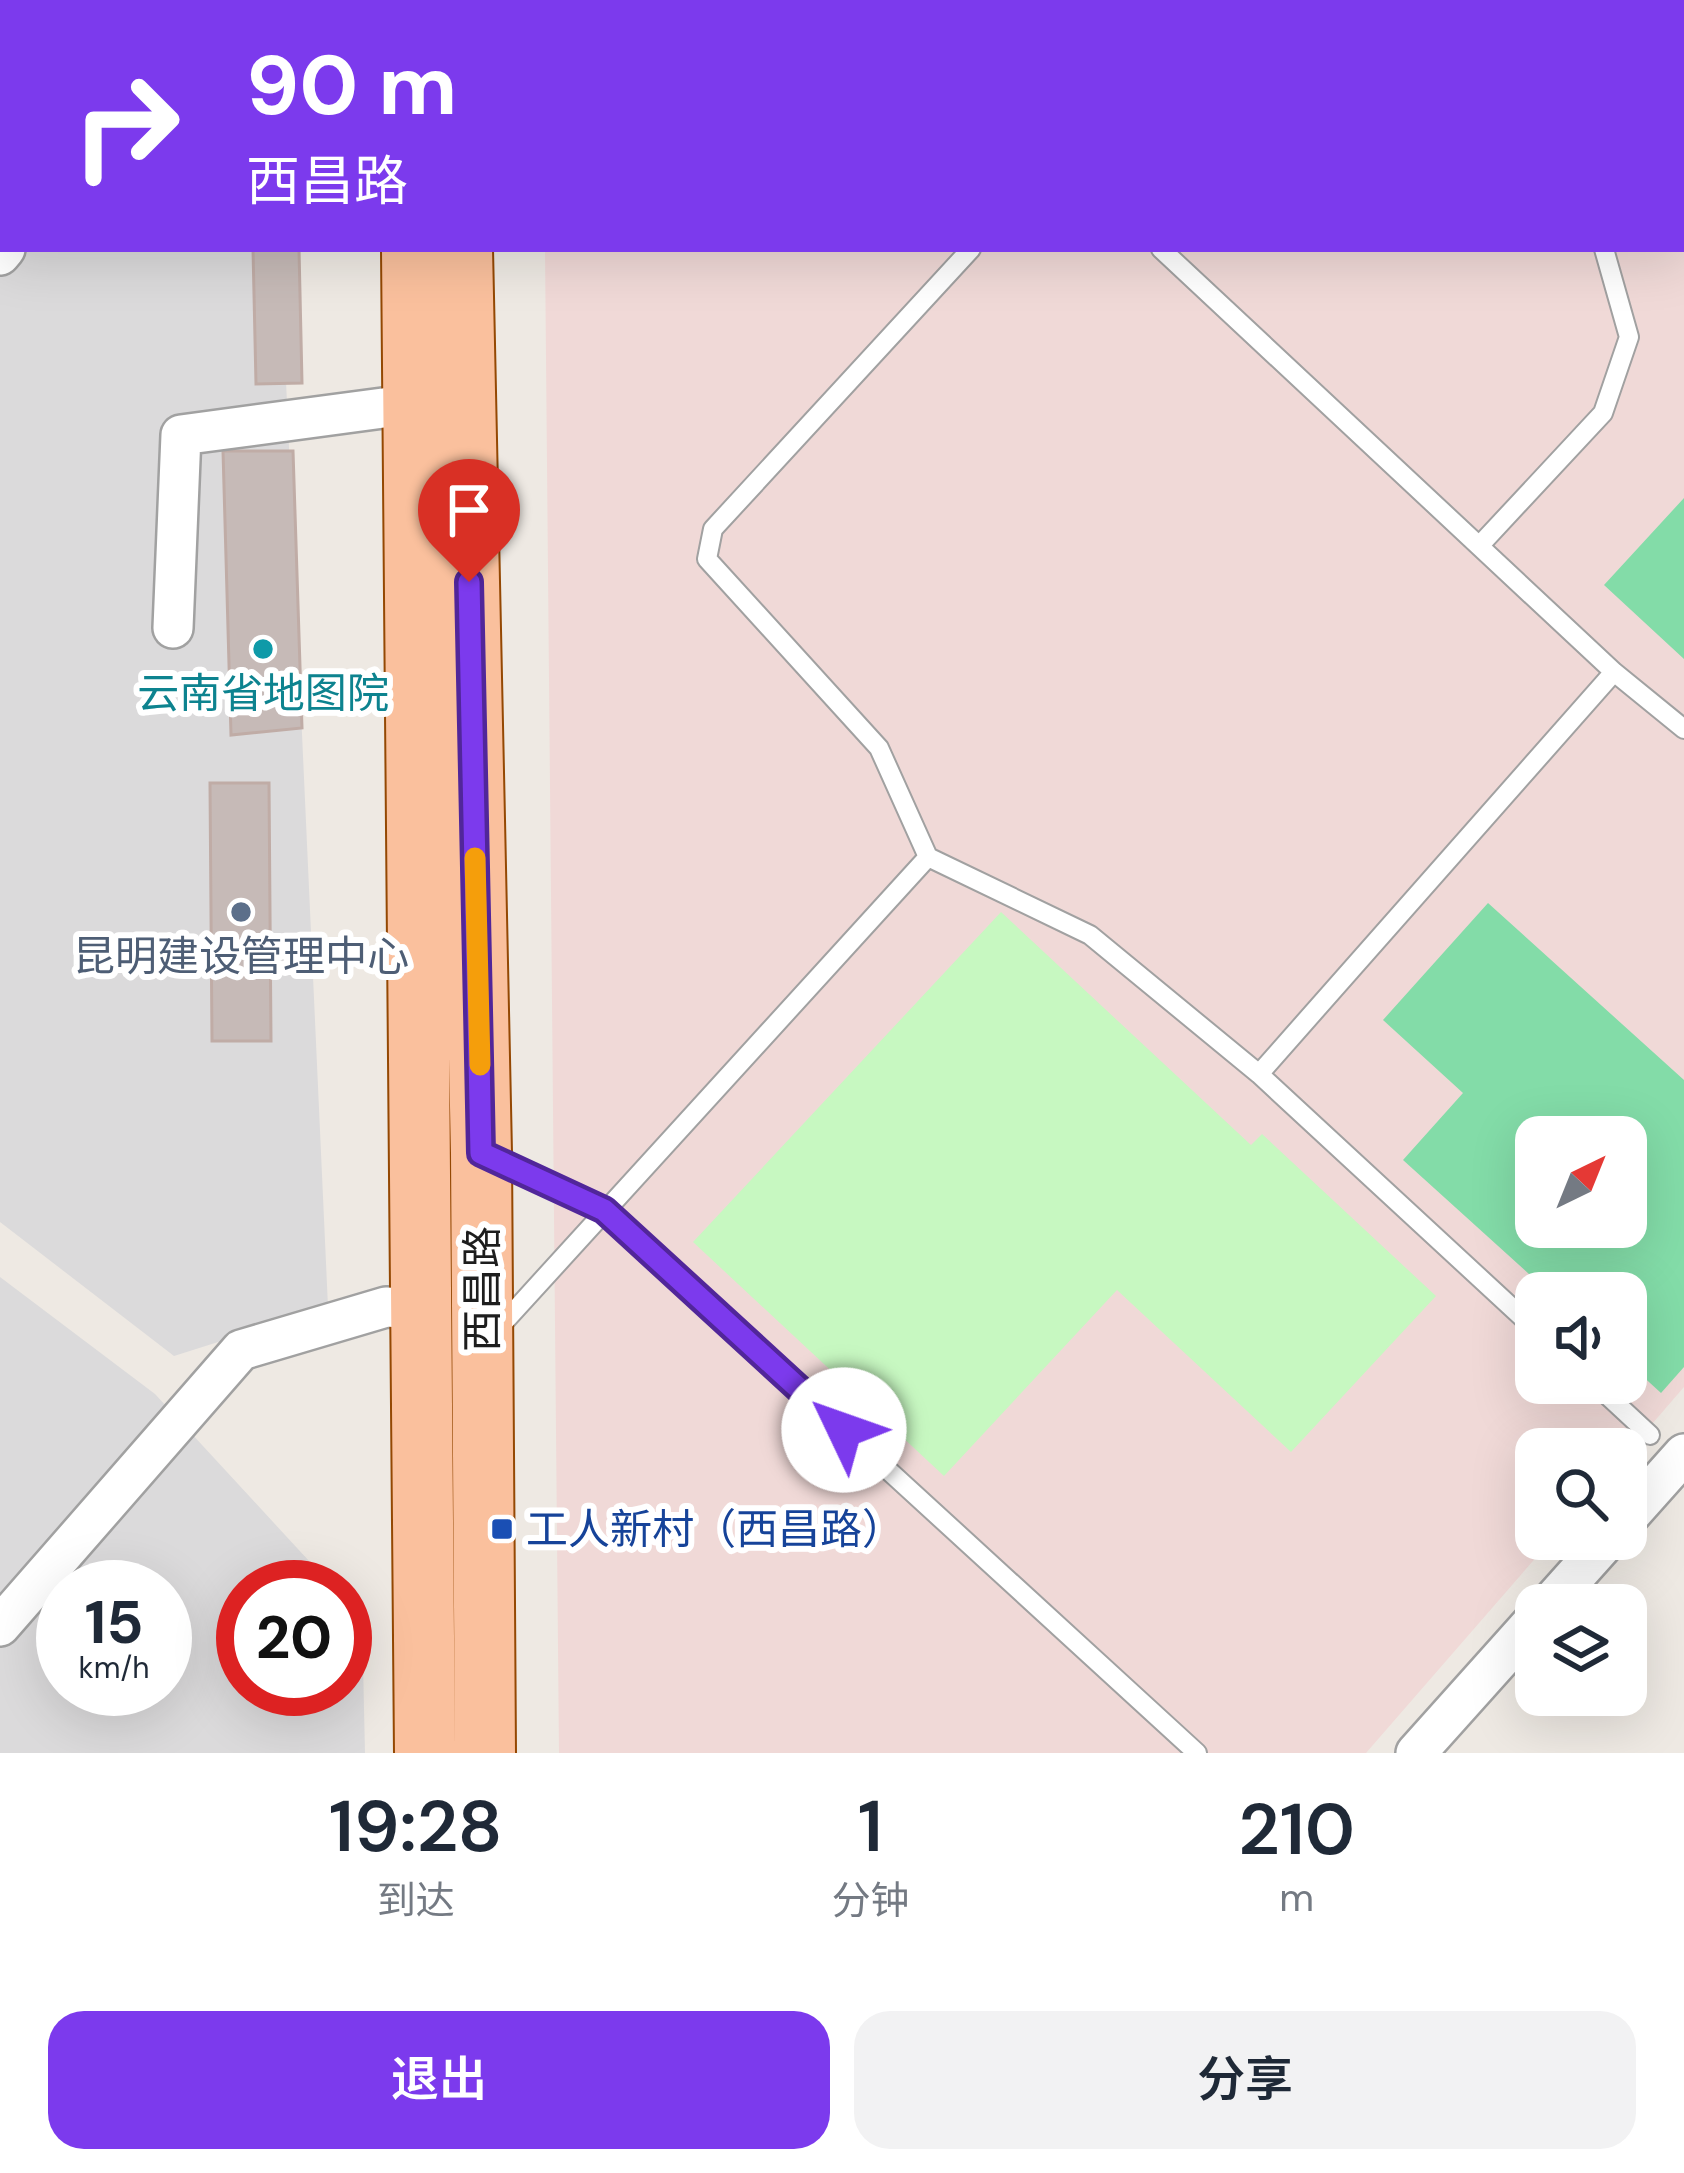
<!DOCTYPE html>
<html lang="zh">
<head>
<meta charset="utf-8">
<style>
	:root { --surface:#fff; --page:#f2f2f3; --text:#1f2937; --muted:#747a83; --accent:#7c3aed }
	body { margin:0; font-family:"DM Sans","Noto Sans SC",sans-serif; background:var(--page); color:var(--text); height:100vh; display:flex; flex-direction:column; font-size:45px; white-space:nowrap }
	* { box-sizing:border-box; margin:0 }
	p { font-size:39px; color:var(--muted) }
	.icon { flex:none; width:66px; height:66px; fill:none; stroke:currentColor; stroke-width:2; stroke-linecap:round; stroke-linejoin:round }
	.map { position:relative; height:1753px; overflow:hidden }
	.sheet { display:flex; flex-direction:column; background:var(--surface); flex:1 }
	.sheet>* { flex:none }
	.banner { position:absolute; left:0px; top:0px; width:1686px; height:252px; box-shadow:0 12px 48px #0002; background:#7c3aed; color:#fff; overflow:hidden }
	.needle { width:78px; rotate:43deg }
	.fabs { position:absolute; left:1515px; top:1116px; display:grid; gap:24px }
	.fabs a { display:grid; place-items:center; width:132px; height:132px; border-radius:24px; background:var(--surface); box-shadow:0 12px 48px #0002; font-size:60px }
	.speed { position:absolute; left:36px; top:1560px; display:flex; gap:24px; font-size:60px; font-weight:700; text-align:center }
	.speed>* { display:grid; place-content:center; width:156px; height:156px; border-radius:50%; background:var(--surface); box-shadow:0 12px 48px #0002; line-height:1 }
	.speed small { font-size:30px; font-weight:400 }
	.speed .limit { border:18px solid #d22; background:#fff; color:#111 }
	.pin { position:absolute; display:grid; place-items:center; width:102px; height:102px; color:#fff; margin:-123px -51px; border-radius:50% 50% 50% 0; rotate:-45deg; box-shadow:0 0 12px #0007 }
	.pin .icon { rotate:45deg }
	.me { position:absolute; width:132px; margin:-66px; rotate:312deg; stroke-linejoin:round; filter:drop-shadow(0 0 9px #0008) }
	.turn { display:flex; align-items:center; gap:42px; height:252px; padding:0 48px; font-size:54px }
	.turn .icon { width:156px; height:156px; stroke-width:2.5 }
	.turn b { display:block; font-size:84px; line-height:102px }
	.eta { display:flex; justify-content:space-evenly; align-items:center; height:204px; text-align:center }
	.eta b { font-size:72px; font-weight:600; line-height:84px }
	.action { display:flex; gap:24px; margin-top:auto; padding:24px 48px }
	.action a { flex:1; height:138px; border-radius:36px; background:var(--accent); color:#fff; font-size:48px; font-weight:600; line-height:138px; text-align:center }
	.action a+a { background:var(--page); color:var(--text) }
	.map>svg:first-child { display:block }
	.residential { fill:#dbdadb; fill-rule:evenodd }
	.military { fill:#f0d9d7; fill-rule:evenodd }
	.park { fill:#c7f8c1 }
	.pitch { fill:#83dca8; fill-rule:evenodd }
	.building { fill:#c6bab7; stroke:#c0aca6; stroke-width:3 }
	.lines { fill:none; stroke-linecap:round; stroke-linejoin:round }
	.service-casing { stroke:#a1a1a1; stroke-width:22 }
	.minor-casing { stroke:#a1a1a1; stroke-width:44 }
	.primary-casing { stroke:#944803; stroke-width:64 }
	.service { stroke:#fff; stroke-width:18 }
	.minor { stroke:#fff; stroke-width:39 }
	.primary { stroke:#fac09d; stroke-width:60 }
	.route-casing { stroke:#51269a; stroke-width:30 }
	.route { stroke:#7c3aed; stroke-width:21 }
	.slow { stroke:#f59e0b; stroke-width:21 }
	.culture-dot { fill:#0f9aa8; stroke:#fff; stroke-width:4.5 }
	.service-dot { fill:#5c6f8a; stroke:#fff; stroke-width:4.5 }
	.transit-dot { fill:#1a4fb4; stroke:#fff; stroke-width:4.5 }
	.labels { text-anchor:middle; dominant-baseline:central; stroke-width:12; stroke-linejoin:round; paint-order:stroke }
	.culture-label { font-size:42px; fill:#0d838f; stroke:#fff }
	.service-label { font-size:42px; fill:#4e5e75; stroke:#fff }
	.street-label { font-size:42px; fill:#1d1d1d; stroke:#fff }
	.transit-label { font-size:42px; fill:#164399; stroke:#fff; text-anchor:start }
</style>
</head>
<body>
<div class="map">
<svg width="1684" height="1753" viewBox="0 0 1684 1753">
	<rect width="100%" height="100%" fill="#eee9e3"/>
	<!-- residential -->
	<path class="residential" d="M0,0H269L3,3V249H280L328,1307L174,1356L0,1222Z
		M0,1277L155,1394L333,1587H243V1689H345V1600L362,1619L365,1753H0ZM63,1587H165V1689H63Z"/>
	<!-- military -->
	<path class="military" d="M543,0H1595L1598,3H543Z
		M1684,79V1387L1626,1454V1449H1536V1539H1552L1366,1753H559L545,249H1683ZM1536,1137H1626V1227H1536ZM1536,1293H1626V1383H1536Z"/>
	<!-- park -->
	<path class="park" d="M1001,912L1251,1145L1262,1134L1436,1296L1291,1452L1117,1290L944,1476L693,1242Z"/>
	<!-- pitch -->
	<path class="pitch" d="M1684,498V659L1604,585Z
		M1488,903L1684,1080V1367L1661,1393L1626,1361V1293H1550L1403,1160L1463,1093L1383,1020ZM1536,1137H1626V1227H1536Z"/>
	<!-- building -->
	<path class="building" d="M253,249H299L302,383L256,384Z
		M223,451H293L302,728L231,735Z
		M210,783H269L271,1041H212Z"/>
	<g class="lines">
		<defs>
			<path id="service" d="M1617,3L1620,0
				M971,249L713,529L707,559L879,748L928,857L1090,935L1259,1074L1536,1330
				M1161,249L1614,672L1684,729
				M1480,545L1603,413L1629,337L1604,249
				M1259,1074L1614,672
				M488,1156L604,1210L1197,1753
				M495,1332L928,857
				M1594,1383L1650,1435"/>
			<path id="minor" d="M0,142L3,141
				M0,255L5,249
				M173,628L181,435L413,404
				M1626,1519L1684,1454
				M1549,1605L1608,1539
				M0,1626L241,1350L386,1307L421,1309
				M1416,1753L1536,1619"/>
			<path id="primary" d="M410,0V3
				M457,0V3
				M412,249L425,1753
				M462,249L481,1153L485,1753"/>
		</defs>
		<!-- service casing -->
		<use href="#service" class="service-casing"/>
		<!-- minor casing -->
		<use href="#minor" class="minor-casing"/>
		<!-- primary casing -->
		<use href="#primary" class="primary-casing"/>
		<!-- service -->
		<use href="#service" class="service"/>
		<!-- minor -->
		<use href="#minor" class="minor"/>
		<!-- primary -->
		<use href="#primary" class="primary"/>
	</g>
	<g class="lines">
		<defs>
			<path id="route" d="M469,582L481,1153L604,1210L844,1430"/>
		</defs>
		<!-- route casing -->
		<use href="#route" class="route-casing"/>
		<!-- route -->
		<use href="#route" class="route"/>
		<!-- slow -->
		<path class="slow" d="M475,858L480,1065"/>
	</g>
	<!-- markers -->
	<circle class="culture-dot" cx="263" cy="649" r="12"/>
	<circle class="service-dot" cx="241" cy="912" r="12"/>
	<rect class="transit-dot" x="490" y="1517" width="24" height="24" rx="6"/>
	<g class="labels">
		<!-- culture labels -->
		<g class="culture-label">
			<text x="263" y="693">云南省地图院</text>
		</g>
		<!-- service labels -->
		<g class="service-label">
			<text x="241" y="956">昆明建设管理中心</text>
		</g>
		<!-- street labels -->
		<g class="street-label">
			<text transform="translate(482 1289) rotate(-90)">西昌路</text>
		</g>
		<!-- transit labels -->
		<g class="transit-label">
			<text x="526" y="1529">工人新村（西昌路）</text>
		</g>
	</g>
</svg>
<div class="fabs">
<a><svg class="needle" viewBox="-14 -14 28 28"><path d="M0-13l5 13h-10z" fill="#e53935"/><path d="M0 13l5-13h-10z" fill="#747a83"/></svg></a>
<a><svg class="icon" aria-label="sound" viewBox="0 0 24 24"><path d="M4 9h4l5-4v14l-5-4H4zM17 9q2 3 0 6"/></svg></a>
<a><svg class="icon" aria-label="search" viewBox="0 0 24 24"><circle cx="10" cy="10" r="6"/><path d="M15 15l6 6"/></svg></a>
<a><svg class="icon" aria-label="layers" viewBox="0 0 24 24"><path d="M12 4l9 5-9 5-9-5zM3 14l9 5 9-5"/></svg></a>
</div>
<div class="speed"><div>15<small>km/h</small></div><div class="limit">20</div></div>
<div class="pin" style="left:469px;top:582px;background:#d93025"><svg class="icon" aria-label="arrive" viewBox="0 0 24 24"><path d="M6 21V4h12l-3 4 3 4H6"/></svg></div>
<svg class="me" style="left:844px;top:1430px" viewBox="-20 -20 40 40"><circle r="19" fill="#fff"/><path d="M0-13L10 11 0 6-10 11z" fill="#7c3aed"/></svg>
<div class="banner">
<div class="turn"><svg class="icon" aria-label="right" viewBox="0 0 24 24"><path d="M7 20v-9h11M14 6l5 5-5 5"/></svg><div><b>90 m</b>西昌路</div></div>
</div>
</div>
<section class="sheet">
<div class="eta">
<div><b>19:28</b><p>到达</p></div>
<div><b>1</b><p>分钟</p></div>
<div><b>210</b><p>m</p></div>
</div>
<div class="action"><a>退出</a><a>分享</a></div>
</section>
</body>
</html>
